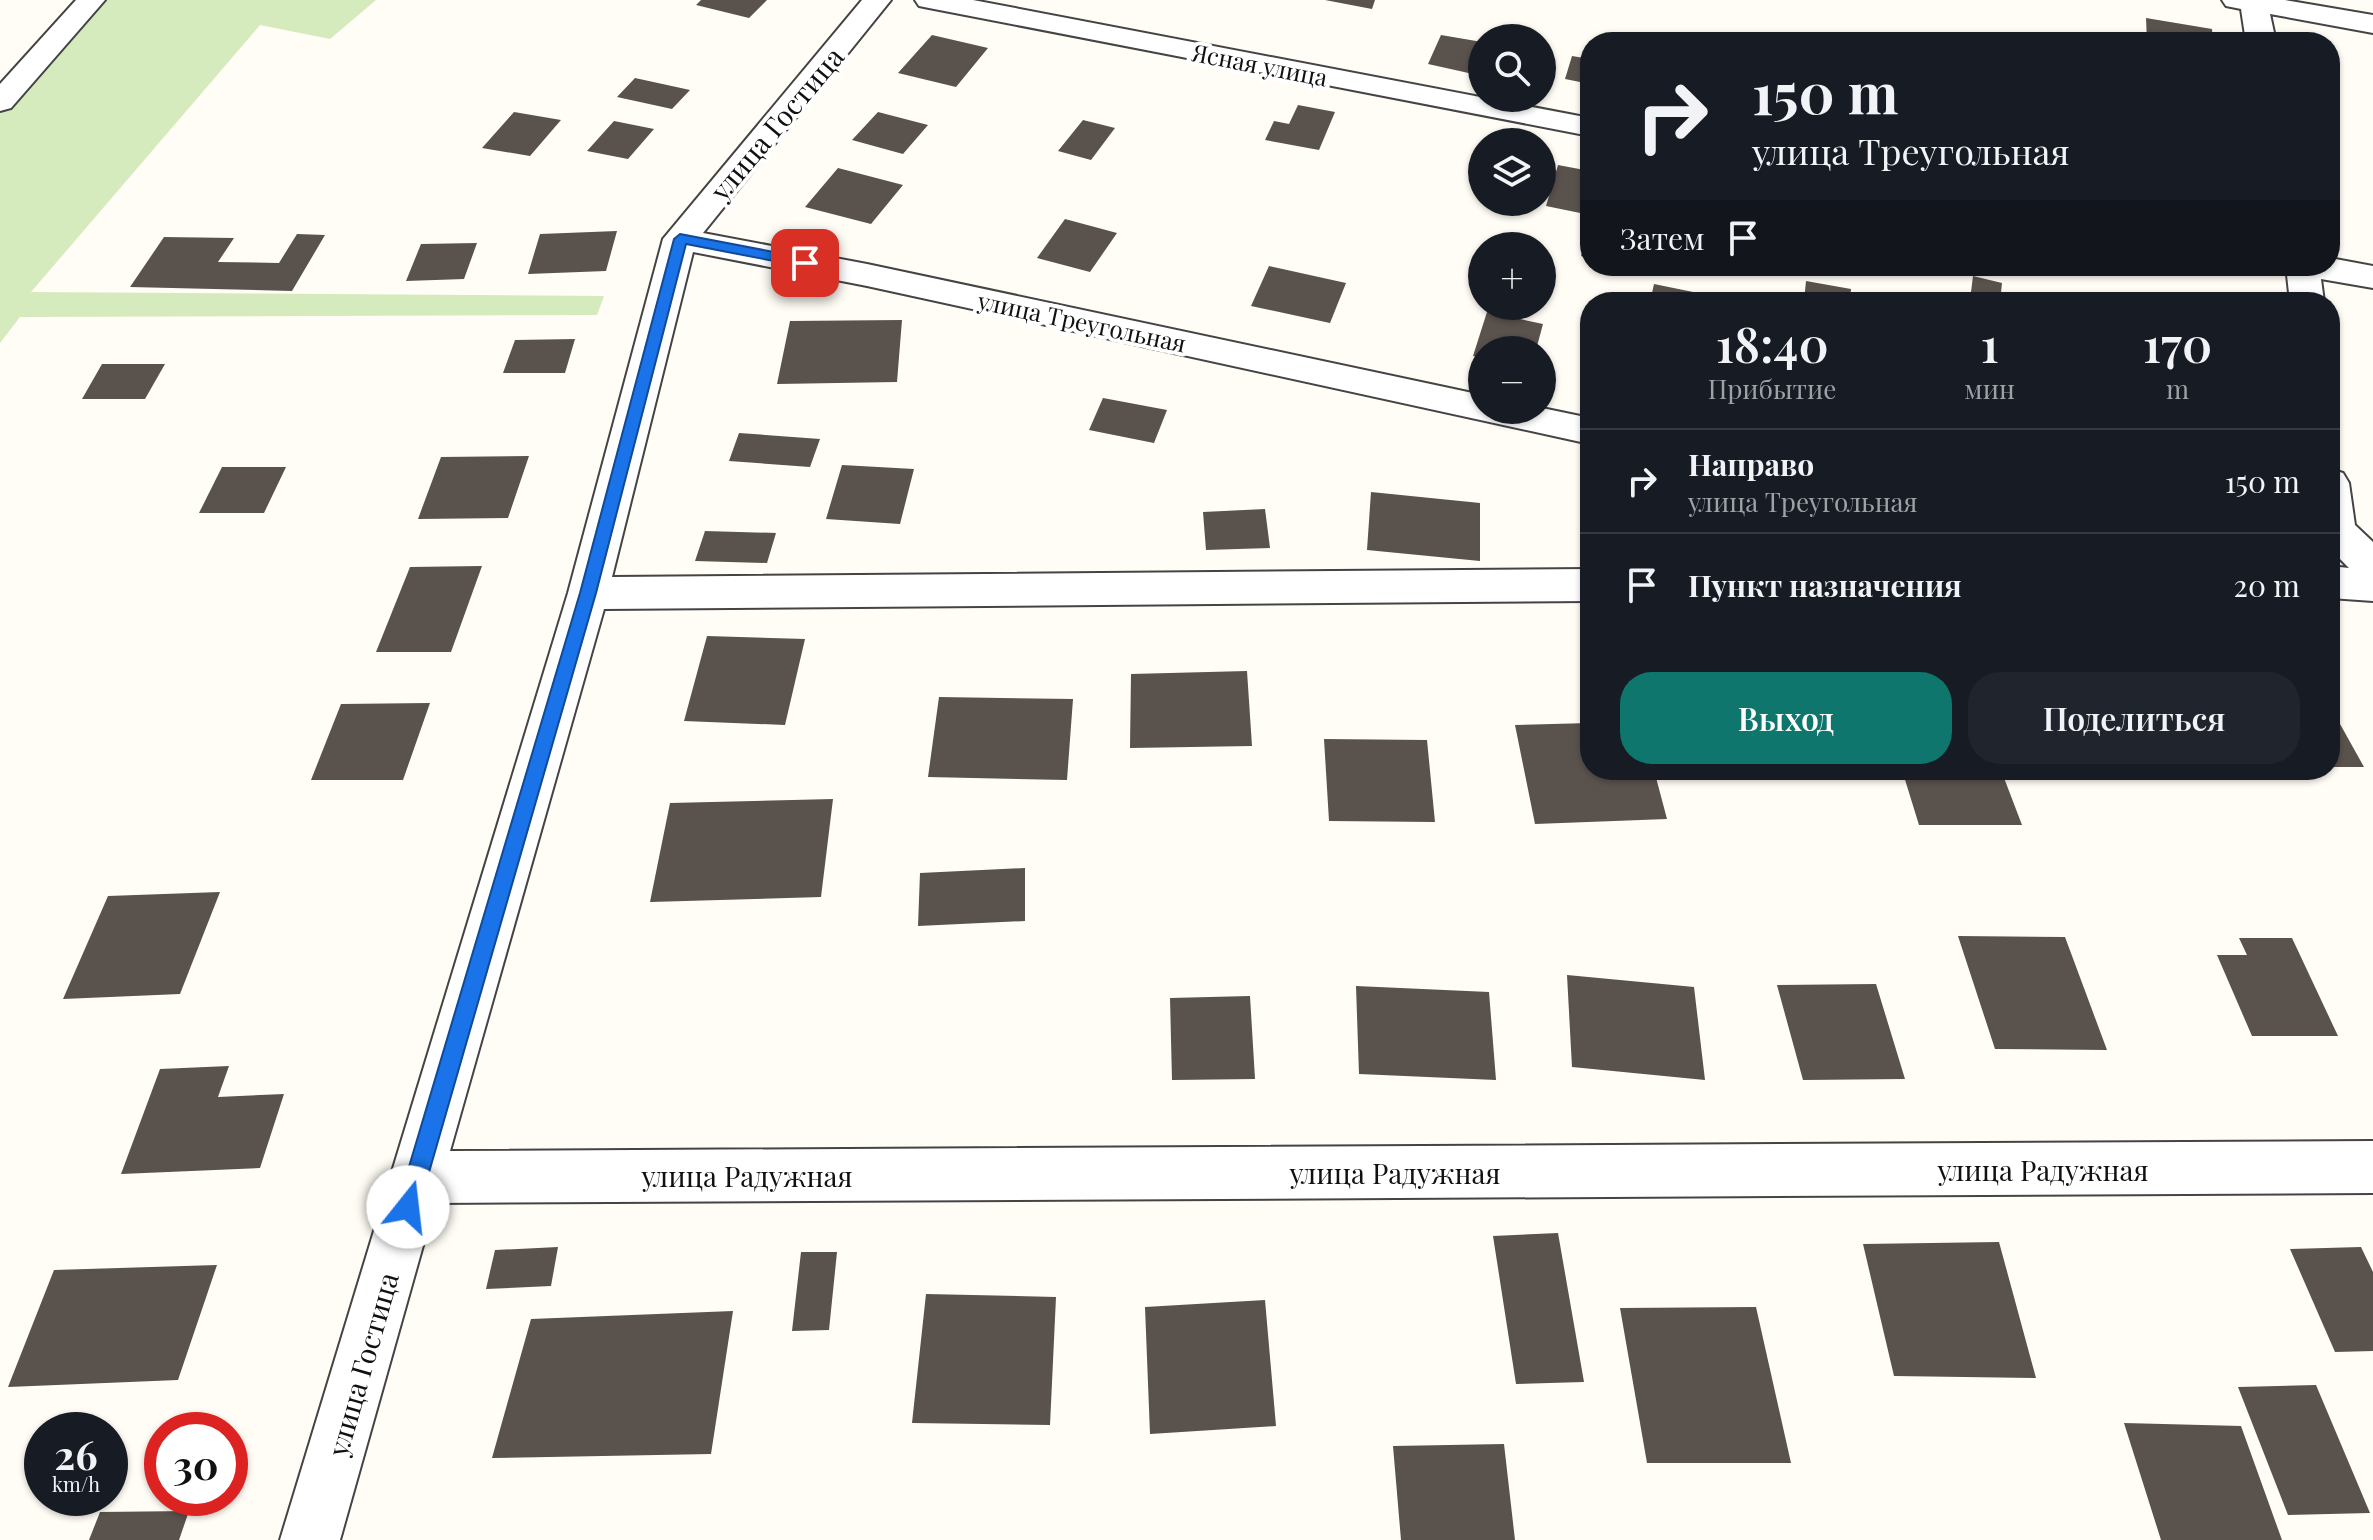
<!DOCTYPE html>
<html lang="ru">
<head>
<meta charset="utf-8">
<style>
	:root { --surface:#171b24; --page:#20242c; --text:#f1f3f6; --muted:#9ea1a6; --line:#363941; --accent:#0f766e }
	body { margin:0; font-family:"Playfair Display",serif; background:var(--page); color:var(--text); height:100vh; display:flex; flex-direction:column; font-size:30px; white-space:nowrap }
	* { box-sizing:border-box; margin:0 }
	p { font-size:26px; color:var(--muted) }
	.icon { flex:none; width:44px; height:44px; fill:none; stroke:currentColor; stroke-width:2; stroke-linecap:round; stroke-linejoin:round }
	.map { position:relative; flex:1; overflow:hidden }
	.drawer { position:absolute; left:1580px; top:292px; width:760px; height:488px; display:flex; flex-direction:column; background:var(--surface); border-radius:32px; box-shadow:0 2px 6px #0004 }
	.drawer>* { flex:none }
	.hud { position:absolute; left:1580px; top:32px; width:760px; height:244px; border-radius:32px; box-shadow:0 2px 6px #0004; background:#171b24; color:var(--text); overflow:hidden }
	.controls { position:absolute; left:1468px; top:24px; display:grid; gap:16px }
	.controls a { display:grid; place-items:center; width:88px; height:88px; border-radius:50%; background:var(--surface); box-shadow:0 2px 6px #0004; font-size:40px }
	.speed { position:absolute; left:24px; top:1412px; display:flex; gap:16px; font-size:40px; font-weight:700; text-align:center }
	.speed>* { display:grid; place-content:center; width:104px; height:104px; border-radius:50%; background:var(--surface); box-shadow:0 2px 6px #0004; line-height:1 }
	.speed small { font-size:20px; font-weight:400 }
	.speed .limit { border:12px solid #d22; background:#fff; color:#111 }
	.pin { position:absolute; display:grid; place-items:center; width:68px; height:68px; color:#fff; margin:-34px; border-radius:16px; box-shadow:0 4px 12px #0006 }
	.me { position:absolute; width:88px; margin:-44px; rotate:16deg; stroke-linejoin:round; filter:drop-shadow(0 0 6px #0008) }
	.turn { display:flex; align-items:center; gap:28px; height:168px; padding:0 40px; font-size:36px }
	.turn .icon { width:104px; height:104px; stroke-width:2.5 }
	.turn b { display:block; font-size:56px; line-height:68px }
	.then { display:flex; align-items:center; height:76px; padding:0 40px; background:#0003; gap:16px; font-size:30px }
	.eta { display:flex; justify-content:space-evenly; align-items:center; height:136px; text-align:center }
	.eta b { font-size:48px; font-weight:600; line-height:56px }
	.action { display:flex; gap:16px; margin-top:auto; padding:16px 40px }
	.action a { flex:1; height:92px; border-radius:32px; background:var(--accent); color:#fff; font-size:32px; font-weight:600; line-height:92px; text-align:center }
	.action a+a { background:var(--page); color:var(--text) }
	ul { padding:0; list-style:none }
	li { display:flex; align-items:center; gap:24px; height:104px; padding:0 40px; border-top:2px solid var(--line) }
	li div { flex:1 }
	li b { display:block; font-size:30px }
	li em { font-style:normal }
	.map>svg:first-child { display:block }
	.green { fill:#d5ebbd }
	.building { fill:#5a524d }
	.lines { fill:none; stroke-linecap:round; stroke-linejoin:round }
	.minor-casing { stroke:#444; stroke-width:4 }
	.minor { fill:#fff; fill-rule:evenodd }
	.route { fill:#1a73e8; stroke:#114b97; stroke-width:2 }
	.labels { text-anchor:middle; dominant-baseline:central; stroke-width:8; stroke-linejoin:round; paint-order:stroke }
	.far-street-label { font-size:24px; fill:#111; stroke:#fff }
	.street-label { font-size:28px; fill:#111; stroke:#fff }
</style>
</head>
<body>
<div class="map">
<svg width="2373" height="1540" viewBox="0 0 2373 1540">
	<rect width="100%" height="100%" fill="#fffdf5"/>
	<!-- green -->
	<path class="green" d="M102,0H376L330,39L260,25L31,292L604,296L597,315L20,317L0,343V114Z"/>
	<!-- building -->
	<path class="building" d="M701,0H767L749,18L696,5Z
		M1325,0H1375L1372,9Z
		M2146,18L2212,29L2213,42H2147Z
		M932,35L988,48L956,87L898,73Z
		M1441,35L1482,42V53L1473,74L1428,64Z
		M1572,56L1590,59V84L1565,79Z
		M635,78L690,90L672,109L617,97Z
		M1298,105L1335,112L1319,150L1265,140L1274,121L1289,124Z
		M514,112L561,120L530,156L482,148Z
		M878,112L928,125L903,154L852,140Z
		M1083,120L1115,128L1091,160L1058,151Z
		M614,121L654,129L628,159L587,151Z
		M1558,165L1590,171V215L1546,206Z
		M838,168L903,185L871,224L805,207Z
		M1065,219L1117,233L1090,272L1037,258Z
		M1589,227H1590V258L1581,256Z
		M617,231L606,271L528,274L540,234Z
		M297,234L325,235L292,291L130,287L164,237L234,238L218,262L279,263Z
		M477,243L464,279L406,281L421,244Z
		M1269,266L1346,283L1330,323L1251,306Z
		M1973,276L2002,283L2000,302L1970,300Z
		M1806,281L1851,289L1850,302L1804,301Z
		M1654,284L1698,293L1696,302H1650Z
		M1487,312L1543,324L1536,350H1482V358L1473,356Z
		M902,320L897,382L777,384L790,321Z
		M575,339L565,373H503L515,340Z
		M102,364H165L145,399H82Z
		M1103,398L1167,410L1154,443L1089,430Z
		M739,433L820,439L810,467L729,461Z
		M529,456L508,518L418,519L441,457Z
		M842,465L914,469L900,524L826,519Z
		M222,467H286L264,513H199Z
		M1371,492L1480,503V561L1367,550Z
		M1265,509L1270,548L1206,550L1203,512Z
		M705,531L776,533L767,563L695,561Z
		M482,566L451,652H376L410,567Z
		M707,636L805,639L785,725L684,721Z
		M1247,671L1252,746L1130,748L1131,674Z
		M939,697L1073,699L1067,780L928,777Z
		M430,703L403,780H311L341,704Z
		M2330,706L2364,767H2330Z
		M1590,723V770H1654L1667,819L1535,824L1515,725Z
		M1324,739L1427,740L1435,822L1329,821Z
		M1902,770H2001L2022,825H1919Z
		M833,799L821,897L650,902L670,803Z
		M1025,868V921L918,926L920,873Z
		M220,892L180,994L63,999L108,896Z
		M1958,936L2065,937L2107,1050L1995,1049Z
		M2239,938H2292L2338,1036H2252L2217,955H2247Z
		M1567,975L1694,987L1705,1080L1572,1067Z
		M1876,984L1905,1079L1803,1080L1777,985Z
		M1356,986L1489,992L1496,1080L1359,1074Z
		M1250,996L1255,1079L1172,1080L1170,998Z
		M229,1066L218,1097L284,1094L260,1168L121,1174L160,1069Z
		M1558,1233L1584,1382L1516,1384L1493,1236Z
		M1999,1242L2036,1378L1894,1376L1863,1244Z
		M558,1247L551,1286L486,1289L495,1250Z
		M2361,1247L2373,1272V1351L2335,1352L2290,1249Z
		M801,1252H837L829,1330L792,1331Z
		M217,1265L178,1380L8,1387L54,1270Z
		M926,1294L1056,1297L1050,1425L912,1423Z
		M1265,1300L1276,1426L1150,1434L1145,1307Z
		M1756,1307L1791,1463H1647L1620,1308Z
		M733,1311L711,1454L492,1458L531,1319Z
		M2316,1385L2370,1513L2288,1515L2238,1387Z
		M2124,1423L2241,1426L2282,1540H2161Z
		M1504,1444L1515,1540H1401L1393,1446Z
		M189,1511L179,1540H89L100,1512Z"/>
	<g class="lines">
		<defs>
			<path id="minor" d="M76,0H105L11,108L0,111V84Z
				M862,0H891L703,233L867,264L1482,395V410L1542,408L1590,418V444L867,286L693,252L612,577L1590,569V601L604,609L450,1151L2373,1141V1193L435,1203L340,1540H280L568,593L663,239Z
				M915,0H973L1590,118V136L929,8L919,6Z
				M2222,0H2285L2373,15V33L2270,14L2276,42H2246L2241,9L2226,6Z
				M2330,258L2373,266V288L2321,279L2324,302H2290L2286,266H2330Z
				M2330,469L2343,473L2349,483L2355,525L2373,542V601L2330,598V566L2349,568L2330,549Z"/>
		</defs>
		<!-- minor casing -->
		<use href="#minor" class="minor-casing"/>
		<!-- minor -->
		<use href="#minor" class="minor"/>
	</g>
	<!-- route -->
	<path class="route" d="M680,234L805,258L812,263L805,267L686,244L596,593L419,1207L416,1215L408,1218L400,1215L397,1207L580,593L674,239Z"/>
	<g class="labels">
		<!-- far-street labels -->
		<g class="far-street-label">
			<text transform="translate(1260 64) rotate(11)">Ясная улица</text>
			<text transform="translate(1082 321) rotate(12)">улица Треугольная</text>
		</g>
		<!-- street labels -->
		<g class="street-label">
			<text transform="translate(776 123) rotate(-50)">улица Гостица</text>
			<text x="2043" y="1169">улица Радужная</text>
			<text x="1395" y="1172">улица Радужная</text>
			<text x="747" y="1175">улица Радужная</text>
			<text transform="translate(362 1364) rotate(-74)">улица Гостица</text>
		</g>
	</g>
</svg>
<div class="controls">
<a><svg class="icon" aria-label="search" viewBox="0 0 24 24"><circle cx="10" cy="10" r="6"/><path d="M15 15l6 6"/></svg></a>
<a><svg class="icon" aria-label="layers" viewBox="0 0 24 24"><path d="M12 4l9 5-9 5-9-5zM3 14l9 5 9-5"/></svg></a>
<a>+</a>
<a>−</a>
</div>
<div class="speed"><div>26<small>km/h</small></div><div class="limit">30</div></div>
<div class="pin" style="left:805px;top:263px;background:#d93025"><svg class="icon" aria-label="arrive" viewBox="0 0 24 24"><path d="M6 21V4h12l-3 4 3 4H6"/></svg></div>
<svg class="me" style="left:408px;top:1207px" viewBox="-20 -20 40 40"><circle r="19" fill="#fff"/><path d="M0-13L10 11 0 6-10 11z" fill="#1a73e8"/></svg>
<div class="hud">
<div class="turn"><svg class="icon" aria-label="right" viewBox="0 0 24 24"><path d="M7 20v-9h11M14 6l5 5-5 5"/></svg><div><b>150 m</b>улица Треугольная</div></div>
<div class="then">Затем<svg class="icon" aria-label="arrive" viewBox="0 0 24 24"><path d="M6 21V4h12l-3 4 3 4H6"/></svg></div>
</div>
<section class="drawer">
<div class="eta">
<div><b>18:40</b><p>Прибытие</p></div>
<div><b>1</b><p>мин</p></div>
<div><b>170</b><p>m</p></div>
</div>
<ul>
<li><svg class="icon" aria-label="right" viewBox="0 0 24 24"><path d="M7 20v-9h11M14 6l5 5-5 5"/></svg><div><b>Направо</b><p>улица Треугольная</p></div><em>150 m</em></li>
<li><svg class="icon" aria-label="arrive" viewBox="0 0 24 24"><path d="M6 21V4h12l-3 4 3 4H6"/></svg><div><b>Пункт назначения</b></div><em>20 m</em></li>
</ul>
<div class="action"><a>Выход</a><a>Поделиться</a></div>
</section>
</div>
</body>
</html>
